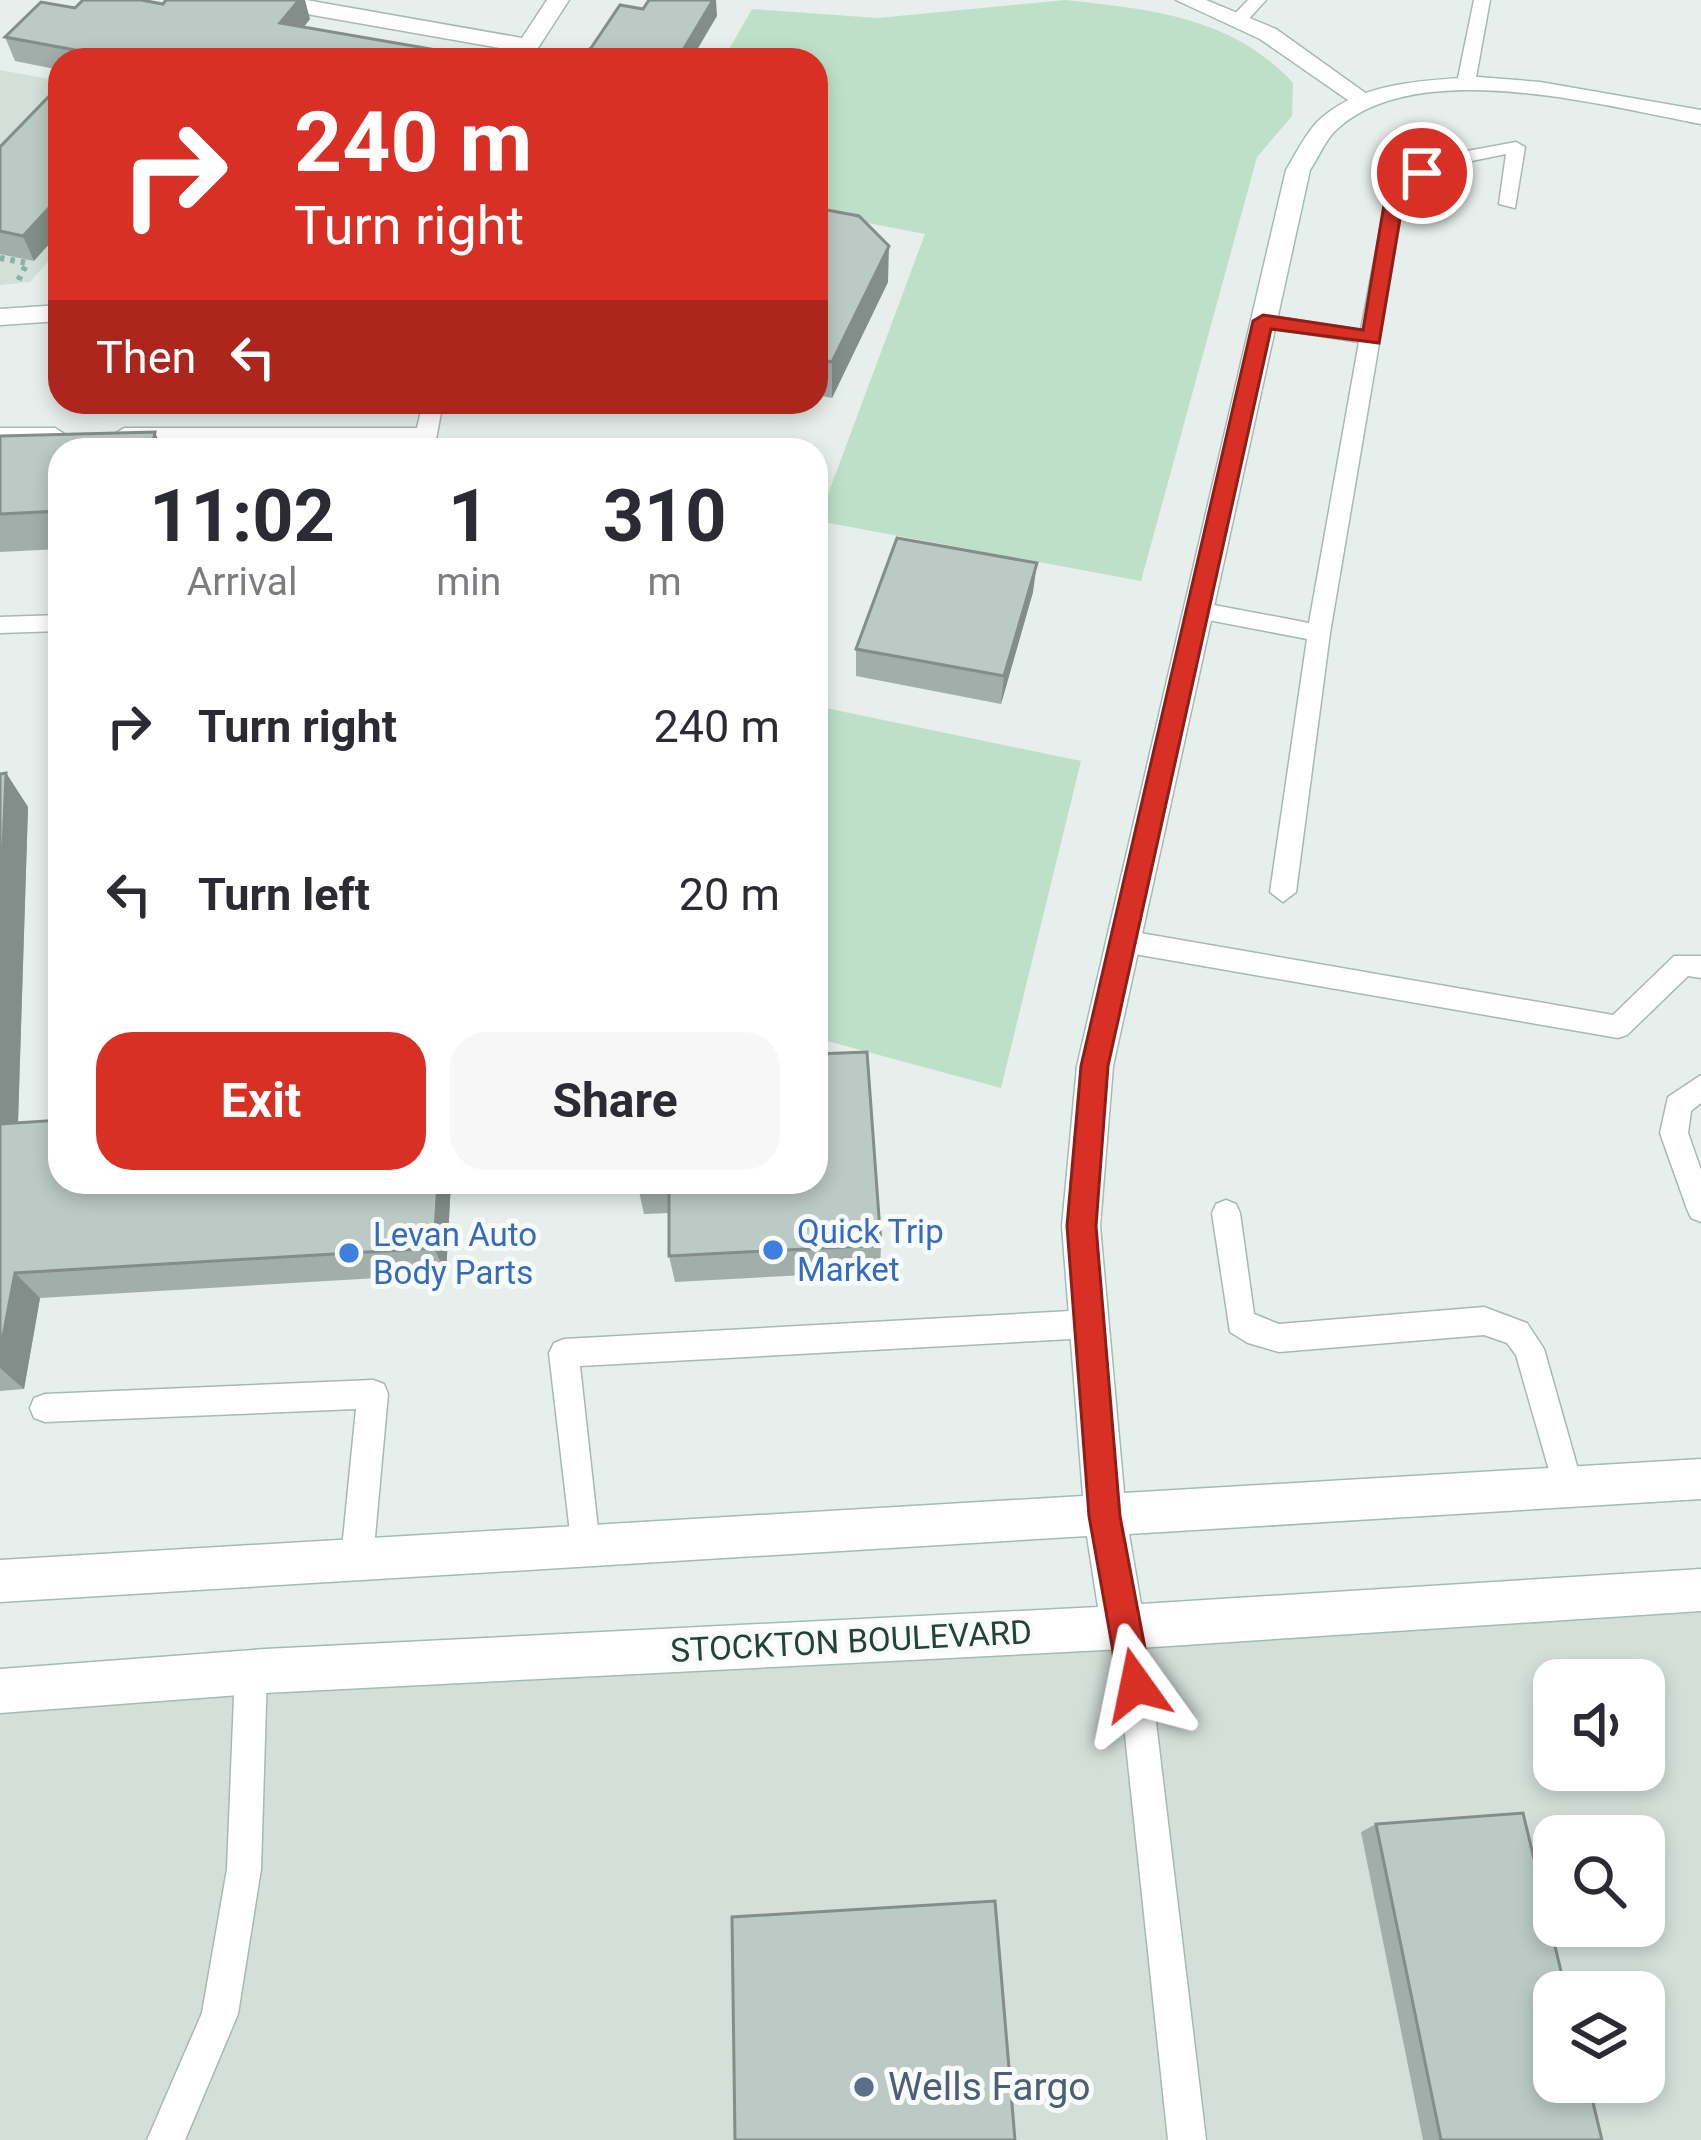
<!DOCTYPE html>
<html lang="en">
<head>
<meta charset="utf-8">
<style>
	:root { --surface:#fff; --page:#f7f7f7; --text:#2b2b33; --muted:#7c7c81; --accent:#d93025 }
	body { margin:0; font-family:Roboto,sans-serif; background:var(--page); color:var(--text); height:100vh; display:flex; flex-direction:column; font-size:45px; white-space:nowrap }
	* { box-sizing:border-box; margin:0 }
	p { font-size:39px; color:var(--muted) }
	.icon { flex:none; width:66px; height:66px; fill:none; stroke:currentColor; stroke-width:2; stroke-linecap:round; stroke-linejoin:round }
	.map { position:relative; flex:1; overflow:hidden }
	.panel { position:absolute; left:48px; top:438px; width:780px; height:756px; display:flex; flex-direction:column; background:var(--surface); border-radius:36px; box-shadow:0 6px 18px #0003 }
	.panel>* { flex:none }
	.banner { position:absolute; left:48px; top:48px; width:780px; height:366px; border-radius:36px; box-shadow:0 6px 18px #0003; background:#d93025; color:#fff; overflow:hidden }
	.tools { position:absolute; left:1533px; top:1659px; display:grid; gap:24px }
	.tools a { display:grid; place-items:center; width:132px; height:132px; border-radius:24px; background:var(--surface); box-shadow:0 6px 18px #0003; font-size:60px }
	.pin { position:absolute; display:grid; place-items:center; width:102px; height:102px; color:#fff; margin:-51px; border:6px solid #fff; border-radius:50%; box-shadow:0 3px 12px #0007 }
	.me { position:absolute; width:132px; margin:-66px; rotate:348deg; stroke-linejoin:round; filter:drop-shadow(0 0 9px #0008) }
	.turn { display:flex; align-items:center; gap:42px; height:252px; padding:0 48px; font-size:54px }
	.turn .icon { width:156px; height:156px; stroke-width:2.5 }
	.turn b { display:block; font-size:84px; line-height:102px }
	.then { display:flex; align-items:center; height:114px; padding:0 48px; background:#0003; gap:24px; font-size:45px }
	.eta { display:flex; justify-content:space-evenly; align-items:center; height:204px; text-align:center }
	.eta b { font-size:72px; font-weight:700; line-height:84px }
	.action { display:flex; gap:24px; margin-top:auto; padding:24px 48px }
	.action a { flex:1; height:138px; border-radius:36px; background:var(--accent); color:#fff; font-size:48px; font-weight:700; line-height:138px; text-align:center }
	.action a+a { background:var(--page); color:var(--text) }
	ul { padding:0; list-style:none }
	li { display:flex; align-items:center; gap:36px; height:168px; padding:0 48px }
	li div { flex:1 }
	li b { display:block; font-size:45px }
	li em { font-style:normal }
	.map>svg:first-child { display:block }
	.built { fill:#d4dfda; fill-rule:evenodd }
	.green { fill:#bfe0c8 }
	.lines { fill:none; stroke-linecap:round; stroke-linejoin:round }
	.lane-casing { stroke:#a8b8b2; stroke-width:3 }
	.street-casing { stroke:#a8b8b2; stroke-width:3 }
	.secondary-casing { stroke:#a4bbb3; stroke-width:3 }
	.path { stroke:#86b3a5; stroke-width:6; stroke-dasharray:4.5 6; stroke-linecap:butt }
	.lane { fill:#fff; fill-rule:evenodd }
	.street { fill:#fff; fill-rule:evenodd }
	.secondary { fill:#fff; fill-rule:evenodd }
	.wall { fill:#a1aea9 }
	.shaded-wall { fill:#838d89 }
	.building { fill:#bbcac4; stroke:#838d89; stroke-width:3 }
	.route { fill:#d93025; stroke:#8d1f18; stroke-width:3 }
	.shop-dot { fill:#3f7fe0; stroke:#f7fbf9; stroke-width:4.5 }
	.service-dot { fill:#5c6f8a; stroke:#f7fbf9; stroke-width:4.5 }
	.labels { text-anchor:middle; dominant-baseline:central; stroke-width:10; stroke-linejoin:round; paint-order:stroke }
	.shop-label { font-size:33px; fill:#366cbe; stroke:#f7fbf9; text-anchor:start }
	.street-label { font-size:33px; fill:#24423a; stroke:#f7fbf9 }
	.near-service-label { font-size:39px; fill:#4e5e75; stroke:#f7fbf9; text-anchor:start }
</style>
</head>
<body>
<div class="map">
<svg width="1701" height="2140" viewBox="0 0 1701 2140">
	<rect width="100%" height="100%" fill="#e6efeb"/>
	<!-- built -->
	<path class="built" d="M0,70L60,81V248L30,282L0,285Z
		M1701,1588V2140H0V1696ZM1554,1680H1644V1770H1554ZM1554,1836H1644V1926H1554ZM1554,1992H1644V2082H1554Z"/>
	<!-- green -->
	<path class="green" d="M1065,0C1150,9 1233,17 1293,83L1292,116L1257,157L1141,581L818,521L925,234L816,213V60H723L752,9L878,18Z
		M816,706L1081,761L1001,1088L816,1038Z"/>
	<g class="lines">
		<defs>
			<path id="lane" d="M1248,0H1266L1245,23H1233L1230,19Z
				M1474,0H1490L1475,83L1466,88L1457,83Z
				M1516,142L1525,147L1515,208L1499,204L1506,154L1452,165L1405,190L1330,633L1296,892L1283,902L1270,892L1307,639L1198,618L1187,610L1198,602L1309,623L1359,342L1263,327L1253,321L1263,315L1361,330L1389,183L1440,156Z
				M423,402H443L434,450H412L414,442H124L113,435L124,428H417Z
				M0,428H55L66,435L55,442H0Z
				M60,615V631L0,633V617Z
				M1123,930L1613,1015L1674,956H1701V978L1688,976L1627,1035L1618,1038L1123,952L1114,948L1110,941L1114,934Z
				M1701,1075V1103L1691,1111L1688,1133L1701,1170V1222L1691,1218L1687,1209L1660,1133L1668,1097Z
				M1226,1200L1236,1204L1240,1213L1254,1314L1279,1324L1484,1307L1527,1323L1544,1349L1583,1487L1579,1498L1568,1502L1557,1498L1516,1355L1507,1343L1484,1335L1279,1352L1248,1343L1230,1332L1212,1213L1216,1204Z
				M1089,1310L1099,1314L1104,1324L1099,1334L1089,1338L580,1366L600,1547L595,1558L584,1563L573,1558L549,1353L554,1343L564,1339Z
				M373,1380L384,1384L388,1394L373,1559L368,1570L357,1575L346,1570L341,1559L356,1409L45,1422L34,1418L30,1408L34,1398L45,1394Z
				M1123,1611L1134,1616L1153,1697L1206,2140H1168L1121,1697L1107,1627L1112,1616Z
				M251,1656L263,1660L267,1672L261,1869L238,2014L185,2140H147L202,2013L227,1869L235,1672L239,1660Z"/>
			<path id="street" d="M256,0H306L522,38L547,0H569L536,51L528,53L267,7Z
				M1176,0H1206L1276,29L1378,102L1366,109L1358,107L1260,39Z
				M60,305V321L0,325V309Z"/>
			<path id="secondary" d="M1478,77L1540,82L1701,110V124C1605,106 1415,54 1335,131C1325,141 1318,158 1310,170L1113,1066L1100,1226L1124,1493L1701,1459V1499L1129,1534L1141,1604L1701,1569V1611L1123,1649L265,1693L0,1713V1669L265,1649L1098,1607L1087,1536L0,1602V1560L1083,1496L1062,1226L1077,1066L1286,170C1295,155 1305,135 1317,122C1358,82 1425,80 1478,77Z"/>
		</defs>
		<!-- lane casing -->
		<use href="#lane" class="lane-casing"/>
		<!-- street casing -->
		<use href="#street" class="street-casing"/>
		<!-- secondary casing -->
		<use href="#secondary" class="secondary-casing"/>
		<!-- path -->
		<path class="path" d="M0,258L27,263L17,283"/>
		<!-- lane -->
		<use href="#lane" class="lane"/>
		<!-- street -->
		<use href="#street" class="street"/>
		<!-- secondary -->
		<use href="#secondary" class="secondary"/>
	</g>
	<!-- wall -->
	<path class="wall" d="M163,4L310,19L304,27L431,49L433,60H60V70L15,61L5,37L75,8Z
		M0,147L34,261L0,254Z
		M816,208L888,282L832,398L816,395Z
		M0,436L60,450V549L0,552Z
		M1033,592L1001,704L856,676V649Z
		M6,773L28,807L18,1123L451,1182L446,1274L40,1298L24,1389L0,1391V774Z
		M816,1182L881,1245L880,1271L675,1282L669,1256V1213L644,1214L638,1187Z
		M1376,1824L1602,2140H1423L1361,1832Z"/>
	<!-- shaded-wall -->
	<path class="shaded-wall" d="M299,0H305L310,19L287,47L280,23Z
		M713,0H716L717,16L691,60H677Z
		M60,196V232L34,261L23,236Z
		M889,246L888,282L832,398V362Z
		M155,432L162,450H152Z
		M1037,563L1033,592L1001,704L1004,676Z
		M6,773L28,807L17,1153L0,1134V924Z
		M438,1182H451L446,1274L434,1248Z
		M15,1273L40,1298L24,1389L0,1368V1352Z"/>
	<!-- building -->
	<path class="building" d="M83,0H141L163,4L166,0H299L280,23L431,49L423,60H84L91,53L5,37L41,2L75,8Z
		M649,0H713L677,60H572L591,48L620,5L643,9Z
		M60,85V196L23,236L0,231V147Z
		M816,208L859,216L889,246L832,362L816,359Z
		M155,432L152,450H60V511L0,514V436Z
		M897,538L1037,563L1004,676L856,649Z
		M6,773L0,924V774Z
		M867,1052L881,1245L669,1256V1185L638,1187V1182H816V1054Z
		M60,1120V1182H438L434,1248L15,1273L0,1352V1124Z
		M1523,1813L1566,1992H1554V2082H1588L1602,2140H1441L1376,1824Z
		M995,1901L1015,2140H735L732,1917Z"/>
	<!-- route -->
	<path class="route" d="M1422,168L1431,173L1405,189L1379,343L1271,329L1108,1066L1096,1226L1120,1516L1152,1685L1147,1697L1136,1702L1124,1697L1119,1685L1089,1516L1067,1226L1081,1066L1253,321L1263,315L1363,330L1387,187Z"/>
	<!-- markers -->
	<g class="shop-dot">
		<circle cx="773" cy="1250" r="12"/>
		<circle cx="349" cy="1253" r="12"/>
	</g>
	<circle class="service-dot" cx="864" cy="2087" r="12"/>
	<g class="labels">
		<!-- shop labels -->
		<g class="shop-label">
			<text x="797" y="1231">Quick Trip<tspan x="797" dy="38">Market</tspan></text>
			<text x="373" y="1234">Levan Auto<tspan x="373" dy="38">Body Parts</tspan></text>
		</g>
		<!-- street labels -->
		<g class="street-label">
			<text transform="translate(851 1641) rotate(-3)">STOCKTON BOULEVARD</text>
		</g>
		<!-- near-service labels -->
		<g class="near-service-label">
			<text x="888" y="2087">Wells Fargo</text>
		</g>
	</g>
</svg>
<div class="tools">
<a><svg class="icon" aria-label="sound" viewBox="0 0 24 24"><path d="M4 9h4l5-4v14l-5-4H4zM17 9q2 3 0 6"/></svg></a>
<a><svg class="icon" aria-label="search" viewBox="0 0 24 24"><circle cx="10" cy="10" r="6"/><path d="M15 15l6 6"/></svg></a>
<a><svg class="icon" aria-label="layers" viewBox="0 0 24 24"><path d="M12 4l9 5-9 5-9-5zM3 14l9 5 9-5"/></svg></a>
</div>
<div class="pin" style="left:1422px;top:173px;background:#d93025"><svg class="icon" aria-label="arrive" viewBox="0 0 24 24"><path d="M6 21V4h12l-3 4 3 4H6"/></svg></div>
<svg class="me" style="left:1136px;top:1685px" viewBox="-20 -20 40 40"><path d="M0-17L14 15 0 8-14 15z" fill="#d93025" stroke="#fff" stroke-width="4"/></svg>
<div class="banner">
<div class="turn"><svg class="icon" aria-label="right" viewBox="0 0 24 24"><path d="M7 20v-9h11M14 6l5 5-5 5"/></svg><div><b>240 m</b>Turn right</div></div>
<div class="then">Then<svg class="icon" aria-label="left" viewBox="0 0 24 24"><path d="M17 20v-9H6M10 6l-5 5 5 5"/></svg></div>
</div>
<section class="panel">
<div class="eta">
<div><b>11:02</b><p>Arrival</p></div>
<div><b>1</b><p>min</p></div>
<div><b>310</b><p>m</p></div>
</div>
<ul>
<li><svg class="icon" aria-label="right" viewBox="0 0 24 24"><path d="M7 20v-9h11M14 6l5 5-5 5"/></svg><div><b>Turn right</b></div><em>240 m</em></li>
<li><svg class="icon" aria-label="left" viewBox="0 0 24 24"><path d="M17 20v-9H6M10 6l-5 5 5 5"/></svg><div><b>Turn left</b></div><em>20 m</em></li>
</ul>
<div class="action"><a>Exit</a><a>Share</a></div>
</section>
</div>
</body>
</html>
